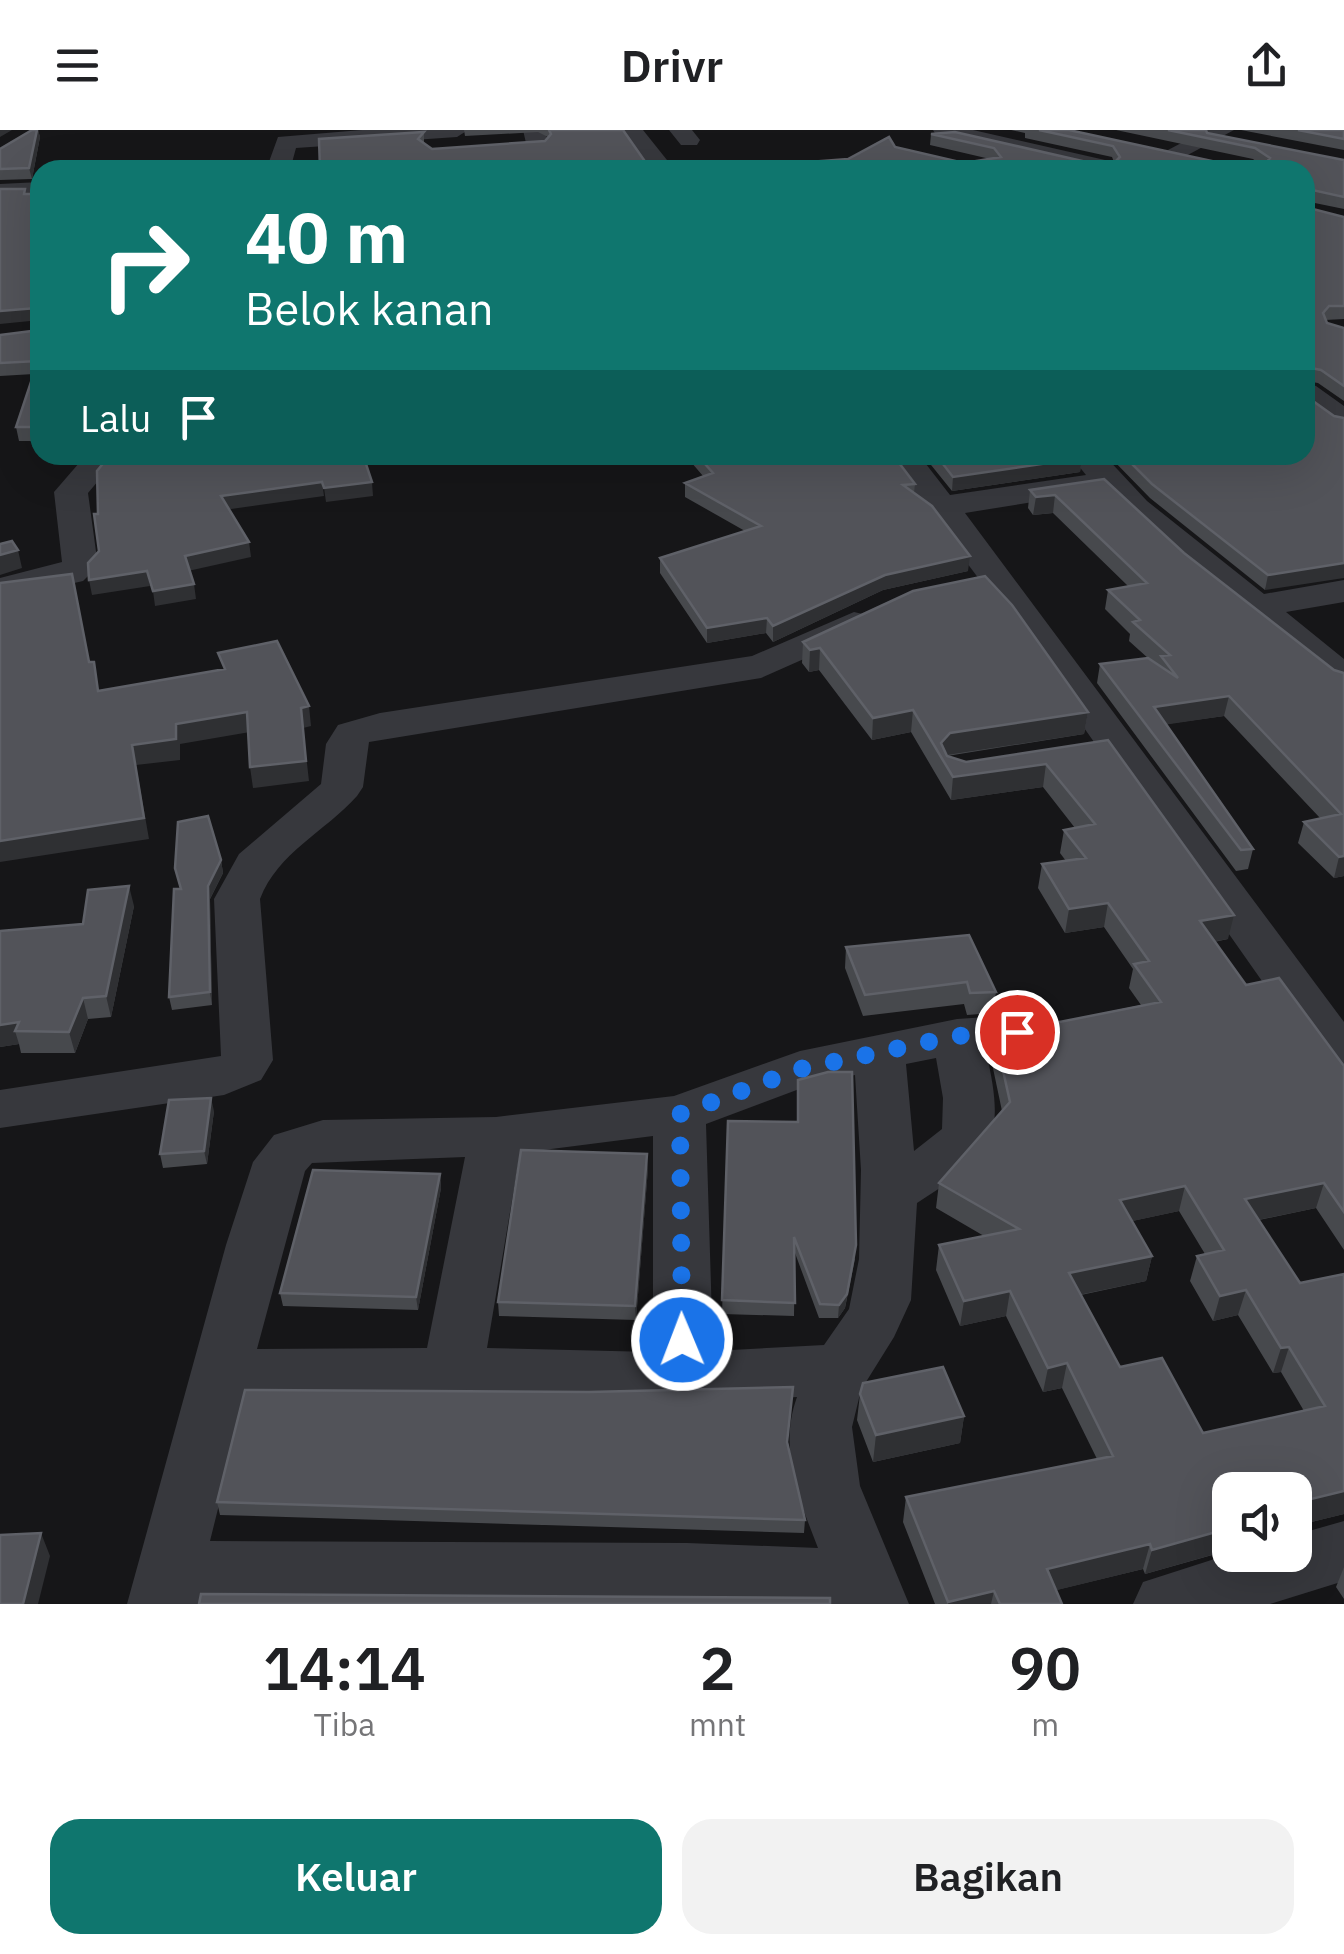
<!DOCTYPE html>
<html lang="id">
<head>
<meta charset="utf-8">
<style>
	:root { --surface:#fff; --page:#f2f2f2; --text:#202124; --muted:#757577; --accent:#0f766e }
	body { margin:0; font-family:"IBM Plex Sans",sans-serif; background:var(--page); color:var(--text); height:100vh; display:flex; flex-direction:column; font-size:38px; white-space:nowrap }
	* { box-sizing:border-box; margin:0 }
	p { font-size:32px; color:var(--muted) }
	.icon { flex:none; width:55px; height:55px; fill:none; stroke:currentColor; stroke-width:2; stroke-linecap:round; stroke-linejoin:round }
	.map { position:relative; height:1474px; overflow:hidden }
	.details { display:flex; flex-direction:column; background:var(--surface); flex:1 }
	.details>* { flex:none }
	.banner { position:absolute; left:30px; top:30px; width:1285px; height:305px; border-radius:30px; box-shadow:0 10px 40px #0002; background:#0f766e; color:#fff; overflow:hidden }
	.buttons { position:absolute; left:1212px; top:1342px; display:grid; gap:20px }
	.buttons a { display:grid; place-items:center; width:100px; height:100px; border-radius:20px; background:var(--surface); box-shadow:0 10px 40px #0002; font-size:50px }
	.pin { position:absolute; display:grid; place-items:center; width:85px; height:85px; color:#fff; margin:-42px; border:5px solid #fff; border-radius:50%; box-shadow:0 2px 10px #0007 }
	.me { position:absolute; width:110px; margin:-55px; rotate:359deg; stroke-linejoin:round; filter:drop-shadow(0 0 8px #0008) }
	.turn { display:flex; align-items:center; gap:35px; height:210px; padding:0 50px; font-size:45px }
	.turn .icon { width:130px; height:130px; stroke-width:2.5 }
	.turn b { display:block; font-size:70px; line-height:85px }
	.then { display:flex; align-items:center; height:95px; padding:0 50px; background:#0003; gap:20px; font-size:38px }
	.eta { display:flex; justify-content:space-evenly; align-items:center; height:170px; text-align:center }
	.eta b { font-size:60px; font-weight:600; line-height:70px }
	.cta { display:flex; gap:20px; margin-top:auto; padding:20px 50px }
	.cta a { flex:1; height:115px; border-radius:30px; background:var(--accent); color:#fff; font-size:40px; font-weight:600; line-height:115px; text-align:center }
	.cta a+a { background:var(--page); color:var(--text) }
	header { display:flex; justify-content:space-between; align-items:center; height:130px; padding:0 50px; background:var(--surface); font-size:45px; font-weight:600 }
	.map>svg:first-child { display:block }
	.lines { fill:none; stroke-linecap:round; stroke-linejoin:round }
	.minor { fill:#37383d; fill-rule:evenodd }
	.wall { fill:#47494d; fill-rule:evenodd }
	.shaded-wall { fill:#2f3033 }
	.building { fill:#525359; stroke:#5f6168; stroke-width:2.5; fill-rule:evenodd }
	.route { stroke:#1a73e8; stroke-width:18; stroke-dasharray:0 32.4 }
</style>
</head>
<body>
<header><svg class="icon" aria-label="menu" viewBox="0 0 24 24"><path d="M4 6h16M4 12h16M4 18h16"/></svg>Drivr<svg class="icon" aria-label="share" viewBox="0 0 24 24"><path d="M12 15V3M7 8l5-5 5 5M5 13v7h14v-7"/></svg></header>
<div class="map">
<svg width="1344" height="1474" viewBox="0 0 1344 1474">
	<rect width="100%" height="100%" fill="#161618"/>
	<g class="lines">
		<!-- minor -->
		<path class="minor" d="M362,0H468L457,7L296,18L290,40H266L278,7Z
			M523,0H545L548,13L568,40H544L526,13Z
			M621,0H643L675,40H651Z
			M669,0H692L700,10L697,15H681Z
			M933,0H973L1127,35L1130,40L1206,0H1234L1160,40H1089L936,5Z
			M40,52V66L0,68V54Z
			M1305,253L1316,256L1344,276V299L1333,297L1305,276Z
			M86,325H120L88,363L98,436L83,451L0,470V448L62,432L54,362Z
			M886,325H919L950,365L1086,345L1070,325H1104L1147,371L1264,464L1344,450V472L1286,482L1344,529V560L1330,556C1256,495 1166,432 1101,361L965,383L1344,892V947L1326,942L985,457Z
			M854,482L867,485L873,493L867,501L761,548L369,612L363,657L357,666C325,702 278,722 260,769L273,930L261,950L224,965L0,998V960L221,926L214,769L239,724L321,654L326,614L338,595L380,583L752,526Z
			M1017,885L1035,890L1042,902L1035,914L986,921C1007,1013 993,1024 917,1073L911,1170L894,1207L861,1260L852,1297L860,1356L909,1474H127L226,1115L253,1032L274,1005L323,990L496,987L674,966L800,921L957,889ZM936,928L943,968L942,999L914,1021L906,934ZM855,945L861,1040L859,1129L849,1179L824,1215L713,1221L706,994L810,955ZM653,1006V1222L487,1218L520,1023ZM465,1027L427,1218L257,1219L305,1041L312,1033ZM797,1267C778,1319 799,1369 818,1418L687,1413L210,1411L245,1270C429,1268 613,1278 797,1267Z
			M1344,1391V1451L1270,1474H1133L1143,1452L1230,1424L1295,1425V1405Z"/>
	</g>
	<!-- wall -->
	<path class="wall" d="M32,0H38L40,7L32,49L0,50V19Z
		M464,0H624L651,40H315H320L319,9L424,2V14L432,19L545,11L548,7L538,2L465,6Z
		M1011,0H1069L1221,33H1258L1253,29L1116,0H1206L1207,3L1344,30V79L1305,71V40H741V37L848,29L895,17L964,33L990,29L930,15L931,4L1091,33L1114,32L1112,27L1025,8V3Z
		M1241,0H1344V20Z
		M1305,77L1344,87V189L1325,190L1327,193L1344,198V271L1318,253L1306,251V266L1334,286L1265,460L1150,368L1108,325H1305Z
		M40,200V311H19L16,297L34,244L0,246V205Z
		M685,325H893L915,354L914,363L968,441L883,460L773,512L766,503L707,513L660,443V428L745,401L685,367V353L703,346Z
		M923,325H1080L1082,328L1080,342L952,361Z
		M1104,349L1184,423L1334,540L1344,543V746L1334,748L1298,713L1304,692L1320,688L1224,586L1166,594L1253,719L1248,739L1236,741L1097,553L1100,534L1149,529L1129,511L1130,504L1105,479L1108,460L1128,456L1053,383L1033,385L1028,378L1030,360Z
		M803,512L1088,582L1084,604L947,626L966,632L1108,610L1228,809L1214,812L1246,855L1344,936V1120L1316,1078L1259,1090L1300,1153L1344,1144V1384L1295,1396V1360H1230V1420L1145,1444L1143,1439L1056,1460L1062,1474H935L903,1392L906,1367L1097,1329L1062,1258L1043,1262L1006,1186L960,1196L936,1140L939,1115L984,1106L936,1078L939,1053L1002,981L990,924L994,900L1029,898L1141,875L1129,858L1133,839L1104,797L1065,803L1038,758L1042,734L1066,731L1060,723L1064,700L1075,698L1043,657L951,670L911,602L872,610L819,540L809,542L802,533ZM1179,1081L1205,1124L1197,1126L1190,1151L1213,1191L1238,1185L1273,1243L1281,1242L1304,1281L1203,1303L1120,1237L1081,1165L1146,1151L1152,1126L1132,1091Z
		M221,730L223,743L210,769L212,875L172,880L169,867L180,759Z
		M134,776L111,887L88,889L75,923H21L19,914L0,917V800V801L83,794Z
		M846,817L996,862L993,883L967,885L964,874L863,886L845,838Z
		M214,981L207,1034L163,1038L160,1024Z
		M728,991L855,1129L845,1178L838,1188H819L795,1123L794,1186L722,1184Z
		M648,1038L636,1190L499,1186L498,1172Z
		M440,1044L441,1058L418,1180L283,1176L280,1163Z
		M860,1264L964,1286L960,1313L873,1332L857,1290Z
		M788,1313L805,1390L804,1403L220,1385L217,1372Z
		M1344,1437V1469L1336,1457Z"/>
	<!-- shaded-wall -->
	<path class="shaded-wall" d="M0,0H12L0,7Z
		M37,0H38L40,7L32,49L29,38Z
		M37,178L40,190L0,194V181Z
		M1082,328L1080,342L952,361L953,347Z
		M322,352L324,366L224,380L221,366Z
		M372,352L373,366L326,372L324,358Z
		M1055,365L1053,383L1033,385L1036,367Z
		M249,412L251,427L188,441L185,426Z
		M18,420L22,438L0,445V425Z
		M970,426L968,441L883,460L773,512V496L885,445Z
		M1344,433V448L1265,460L1268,445Z
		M147,441L150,456L92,465L89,450Z
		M194,454L196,469L155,476L153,461Z
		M767,488L766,503L707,513V498Z
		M820,518L819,540L809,542L810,520Z
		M1229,566L1224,586L1150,597L1154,577Z
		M309,576L311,596L303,598L309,651L253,658L250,637L301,578Z
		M913,580L911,602L872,610L873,588Z
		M247,582L250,602L180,614V630L136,635L149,709L0,732V711L132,615L176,594Z
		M1088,582L1084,604L947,625L941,613L950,603Z
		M1046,634L1043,657L951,670L953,647Z
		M1344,726V746L1334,748L1339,727Z
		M221,730L223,743L210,769L212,875L210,862L208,756Z
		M129,756L134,776L111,887L106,866Z
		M1108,773L1104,797L1065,803L1069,779Z
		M1234,785L1228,809L1194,815L1200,791Z
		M83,868L88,889L75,923L69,902Z
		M19,892L15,901L19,914L0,917V895Z
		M211,968L214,981L207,1034L204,1021Z
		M647,1024L648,1038L636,1190L635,1176Z
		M440,1044L441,1058L418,1180L416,1167Z
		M1324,1053L1316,1078L1238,1094L1245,1069Z
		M1185,1056L1179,1081L1114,1095L1120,1070Z
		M856,1115L845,1178L838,1188L839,1175Z
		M1152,1126L1146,1151L1064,1168L1069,1143Z
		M1246,1160L1238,1185L1213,1191L1220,1166Z
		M1010,1161L1006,1186L960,1196L964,1171Z
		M1289,1217L1281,1242L1273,1243L1281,1218Z
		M1067,1233L1062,1258L1043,1262L1048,1238Z
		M964,1286L960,1313L873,1332L876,1305Z
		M1344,1361V1384L1295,1396V1373Z
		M1230,1398L1229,1420L1145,1444L1152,1420Z
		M41,1403L50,1426L38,1474H23Z
		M1150,1414L1143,1439L1041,1464L1047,1439Z
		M994,1461L991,1474H948V1472Z"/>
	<!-- building -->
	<path class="building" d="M32,0H37L29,38L0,39V19Z
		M549,0H623L651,40H315H320L319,9L424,2L418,9L432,19L545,11L551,4Z
		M1039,0H1069L1221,33H1266L1270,28L1255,18L1168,0H1206L1207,3L1344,30V67L1308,59L1305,61V40H744L741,37L848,29L889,7L895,17L964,33L1001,27L994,18L931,4L955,2L1091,33H1114L1120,27L1113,16Z
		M1298,0H1344V9Z
		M0,59H25L24,64H40V180L37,178L0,181Z
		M1305,77L1344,87V176H1329L1323,183L1327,193L1344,198V256L1321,240L1306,237V266L1334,286L1344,288V433L1268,445L1152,354L1123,325H1305Z
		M40,200V297H16L38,231L0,233V205Z
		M110,325H363L372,352L324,358L322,352L221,366L249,412L185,426L194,454L153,461L147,441L89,450L88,433L99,421L94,384H98L97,341Z
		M697,325H893L915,354L903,355L932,376L970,426L885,445L773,496L767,488L707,498L660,428L761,396L685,353L713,343Z
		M936,325H1080L1082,328L953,347Z
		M1104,349L1184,423L1334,540L1344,543V726L1339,727L1304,692L1341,684L1229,566L1154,577L1253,719L1241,720L1100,534L1148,528L1178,548L1161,526L1170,525L1133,492L1140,490L1108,460L1147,453L1055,365L1036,367L1030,360Z
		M12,411L18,420L0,425V414Z
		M72,444L89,532H94L98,561L225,539L218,523L277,511L309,576L301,578L306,631L250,637L247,582L176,594V609L132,615L144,688L0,711V453Z
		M985,446L1012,475L1088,582L950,603L941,613L947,626L966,632L1108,610L1234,785L1200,791L1246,855L1279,848L1344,936V1082L1324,1053L1245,1069L1300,1153L1344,1144V1361L1295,1373V1360H1230V1398L1152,1420L1150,1414L1047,1439L1062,1474H1000L994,1461L948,1472L906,1367L1113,1326L1067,1233L1048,1238L1010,1161L964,1171L939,1115L1019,1099L939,1053L1010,972L994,900L1029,898L1161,872L1134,834L1149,831L1108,773L1069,779L1042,734L1086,728L1064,700L1095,694L1046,634L953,647L913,580L873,588L820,518L810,520L803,512L913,461ZM1185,1056L1224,1120L1197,1126L1220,1166L1246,1160L1281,1218L1289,1217L1325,1276L1203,1303L1162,1228L1120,1237L1069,1143L1152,1126L1120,1070Z
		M208,686L221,730L208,756L210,862L169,867L174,759H181L175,738L178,692Z
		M129,756L106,866L83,868L69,902L15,901L19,892L0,895V801L83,794L88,760Z
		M969,805L996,862L970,863L967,852L865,865L846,817Z
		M828,942H852L856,1115L847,1164L839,1175L820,1174L794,1107L795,1173L722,1170L728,991L798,992V950Z
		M211,968L204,1021L160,1024L169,970Z
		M521,1020L647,1024L635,1176L498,1172Z
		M313,1040L440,1044L416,1167L280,1163Z
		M943,1237L964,1286L876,1305L860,1264L863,1253Z
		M793,1257L787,1312L805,1390L217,1372L245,1260L589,1262Z
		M41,1403L23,1474H0V1405Z
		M201,1464L830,1468V1474H199Z"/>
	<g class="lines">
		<!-- route -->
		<path class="route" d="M682,1210L680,984L800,939L956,906L1017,902"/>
	</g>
</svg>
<div class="buttons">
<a><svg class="icon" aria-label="sound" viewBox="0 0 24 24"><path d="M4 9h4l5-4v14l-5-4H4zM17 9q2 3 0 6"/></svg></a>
</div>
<div class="pin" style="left:1017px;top:902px;background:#d93025"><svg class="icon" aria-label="arrive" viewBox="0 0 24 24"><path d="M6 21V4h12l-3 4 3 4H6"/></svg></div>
<svg class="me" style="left:682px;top:1210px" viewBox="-20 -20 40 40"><circle r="17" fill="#1a73e8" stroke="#fff" stroke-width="3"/><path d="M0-11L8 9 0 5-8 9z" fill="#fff"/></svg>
<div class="banner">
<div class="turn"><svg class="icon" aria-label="right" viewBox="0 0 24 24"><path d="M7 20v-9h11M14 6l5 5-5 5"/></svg><div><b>40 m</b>Belok kanan</div></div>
<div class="then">Lalu<svg class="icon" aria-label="arrive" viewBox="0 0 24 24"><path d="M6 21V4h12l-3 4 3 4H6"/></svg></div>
</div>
</div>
<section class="details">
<div class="eta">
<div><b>14:14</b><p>Tiba</p></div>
<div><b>2</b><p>mnt</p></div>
<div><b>90</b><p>m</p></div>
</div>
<div class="cta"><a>Keluar</a><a>Bagikan</a></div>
</section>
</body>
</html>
